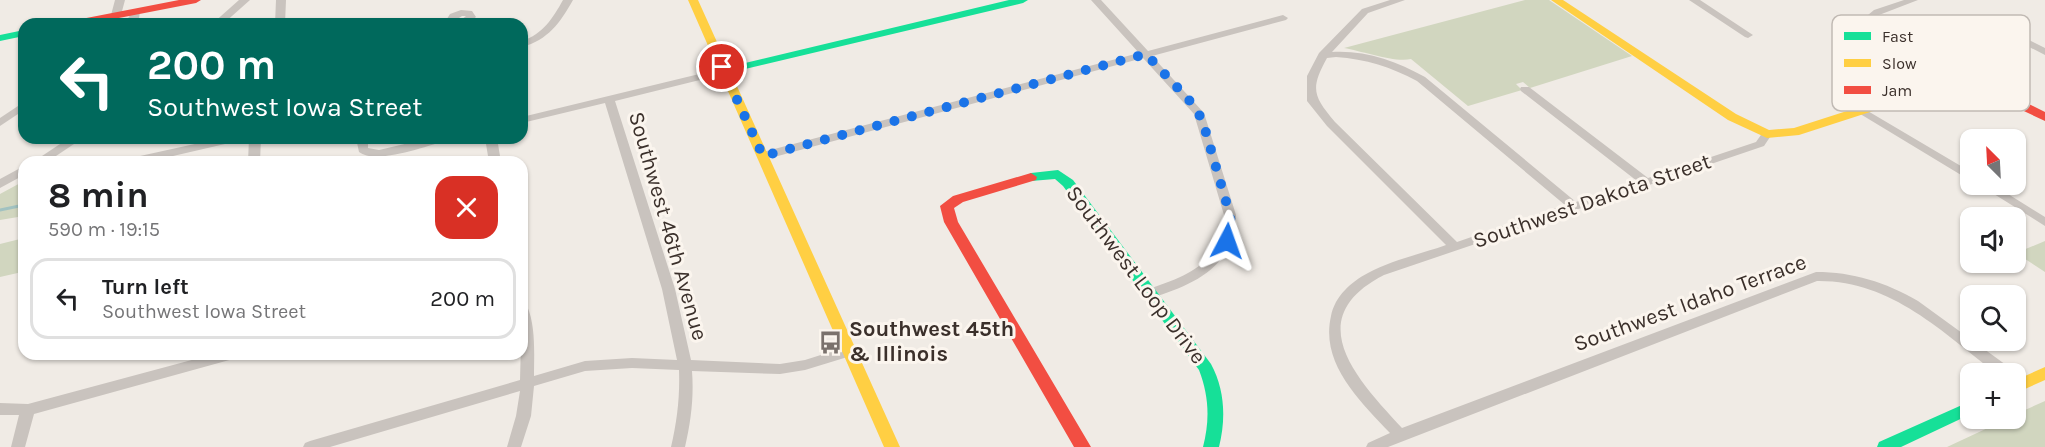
<!DOCTYPE html>
<html lang="en">
<head>
<meta charset="utf-8">
<style>
	:root { --surface:#fff; --page:#f6f6f6; --text:#202124; --muted:#757577; --line:#e0e0e0 }
	body { margin:0; font-family:Karla,sans-serif; background:var(--page); color:var(--text); height:100vh; display:flex; flex-direction:column; font-size:22px; white-space:nowrap }
	* { box-sizing:border-box; margin:0 }
	p { font-size:20px; color:var(--muted) }
	.icon { flex:none; width:33px; height:33px; fill:none; stroke:currentColor; stroke-width:2; stroke-linecap:round; stroke-linejoin:round }
	.map { position:relative; flex:1; overflow:hidden }
	.panel { position:absolute; left:18px; top:156px; width:510px; height:204px; display:flex; flex-direction:column; background:var(--surface); border-radius:18px; box-shadow:0 2px 4px #0004 }
	.panel>* { flex:none }
	.banner { position:absolute; left:18px; top:18px; width:510px; height:126px; border-radius:18px; box-shadow:0 2px 4px #0004; background:#00695c; color:#fff; overflow:hidden }
	.needle { width:39px; rotate:336deg }
	.controls { position:absolute; left:1960px; top:129px; display:grid; gap:12px }
	.controls a { display:grid; place-items:center; width:66px; height:66px; border-radius:12px; background:var(--surface); box-shadow:0 2px 4px #0004; font-size:30px }
	.pin { position:absolute; display:grid; place-items:center; width:51px; height:51px; color:#fff; margin:-26px; border:3px solid #fff; border-radius:50%; box-shadow:0 2px 6px #0007 }
	.me { position:absolute; width:66px; margin:-33px; rotate:4deg; stroke-linejoin:round; filter:drop-shadow(0 0 4px #0008) }
	.turn { display:flex; align-items:center; gap:21px; height:126px; padding:0 30px; font-size:27px }
	.turn .icon { width:78px; height:78px; stroke-width:2.5 }
	.turn b { display:block; font-size:42px; line-height:51px }
	.round { display:grid; place-items:center; flex:none; width:63px; height:63px; border-radius:18px; background:var(--page) }
	.overview { display:flex; align-items:center; justify-content:space-between; height:102px; padding:0 30px }
	h1 { font-size:36px; font-weight:700; line-height:45px }
	ul { padding:0; list-style:none }
	li { display:flex; align-items:center; gap:18px; height:81px; margin:0 12px 9px; padding:0 18px; border:3px solid var(--line); border-radius:18px }
	li div { flex:1 }
	li b { display:block; font-size:22px }
	li em { font-style:normal }
	.map>svg:first-child { display:block }
	.green { fill:#d1d6bf }
	.lines { fill:none; stroke-linecap:round; stroke-linejoin:round }
	.stream { stroke:#a1c2c1; stroke-width:3 }
	.street { fill:#c9c3be; fill-rule:evenodd }
	.fast { fill:#16e098; fill-rule:evenodd }
	.slow { fill:#ffcf43; fill-rule:evenodd }
	.jam { fill:#f24e42; fill-rule:evenodd }
	.route { stroke:#1a73e8; stroke-width:10; stroke-dasharray:0 18 }
	.labels { text-anchor:middle; dominant-baseline:central; stroke-width:6; stroke-linejoin:round; paint-order:stroke }
	.street-label { font-size:22px; fill:#3b302b; stroke:#fbf5ee }
	.poi-label { font-size:22px; font-weight:bold; fill:#3b302b; stroke:#fbf5ee; text-anchor:start }
	.key { fill:#fbf5ee; stroke:#c1bab4; stroke-width:1.5 }
	.key-label { font-size:16px; fill:#3b302b }
</style>
</head>
<body>
<div class="map">
<svg width="2045" height="447" viewBox="0 0 2045 447">
	<rect width="100%" height="100%" fill="#f0ebe5"/>
	<!-- green -->
	<path class="green" d="M1525,0H1549L1632,56L1530,88L1523,82L1516,84L1522,90L1468,106L1411,59C1395,63 1362,51 1344,48Z
		M24,181V216L0,220V194Z
		M24,238L22,272L0,277V244Z
		M2045,241V272L2016,253Z
		M2045,401V447H1947L2007,419L2016,418V414Z"/>
	<g class="lines">
		<!-- stream -->
		<path class="stream" d="M0,210L24,205"/>
		<!-- street -->
		<path class="street" d="M115,0H125L121,15L116,18L111,15Z
			M239,0H250L223,24H212Z
			M276,0H286L285,24H275Z
			M563,0H573C560,23 548,40 522,47V41C543,34 553,18 563,0Z
			M1091,0H1101L1148,51L1283,15L1288,18L1286,20L1152,56L1204,113L1236,215C1235,266 1194,285 1151,298L1146,296L1145,293L1146,290C1187,276 1223,263 1224,215L1194,114L1143,58L763,160L757,156L759,153L1139,53Z
			M1390,0H1405L1368,13L1332,52C1365,50 1396,61 1425,77L1576,202L1637,181L1521,91L1520,89L1521,87H1529L1648,178L1756,142L1763,132L1767,131L1772,134L1764,146L1384,275C1298,319 1359,381 1402,428L1816,272C1853,272 1885,282 1918,301L2013,370L2015,374H1997C1942,332 1891,280 1817,281L1388,447H1366L1368,443L1390,433C1360,401 1320,364 1331,316C1335,296 1351,282 1368,273C1392,260 1421,254 1446,245L1327,126L1307,101V76L1319,53L1362,9ZM1336,57C1366,59 1391,67 1417,81L1565,205L1457,242L1335,122C1313,96 1310,89 1327,58Z
			M1689,0H1700L1753,35L1748,38L1745,37Z
			M1904,0H1918L1879,15L1960,63L1964,68L2001,92L2002,94L2001,96H1993L1960,74L1946,81L1941,88H1933L1932,86L1938,77L1954,69L1952,67L1868,15L1874,10Z
			M135,9L140,12L139,18L133,24H122L129,17L132,10Z
			M461,10L472,11L476,17L468,24H447L445,22L450,14ZM462,16H466L461,20H456Z
			M2003,27L2045,48V55L2000,32V28Z
			M724,68L729,71L728,73L615,101L675,289L691,360L780,364L805,360L849,346L854,347L856,351L854,355L805,370L780,374L692,371C694,397 691,421 685,447H671C677,421 680,397 679,370L632,368L585,371L534,386L531,416L521,447H507L516,416L520,391L330,447H303L305,443L310,441L520,380L522,304L527,306C536,326 534,354 534,376L585,361L632,358L677,360L662,289L605,103L522,123V117Z
			M24,102V110L0,126V118Z
			M1861,107L1971,172V181L1857,112L1856,110Z
			M69,138H83L47,162H33Z
			M222,138H244L238,141L147,162H125L131,158Z
			M249,138H261L260,162H248Z
			M356,138H368V148L379,150L430,138H450L448,140C427,146 376,165 359,152Z
			M485,138H497L501,162H489Z
			M24,166V175L0,188V179Z
			M1978,184H1992L2045,217V226Z
			M214,354H240L238,358L233,359L34,414L25,447H11L19,415H0V403L28,404Z"/>
		<!-- fast -->
		<path class="fast" d="M1009,0H1028L1023,3L724,74L718,71L724,68Z
			M24,30V36L0,41V35Z
			M1058,170L1073,180L1211,364C1225,390 1226,419 1219,447H1203C1210,420 1209,396 1199,370L1063,186L1055,179L1031,181L1025,177L1031,173Z
			M1971,401V414L1901,447H1877L1879,442Z"/>
		<!-- slow -->
		<path class="slow" d="M688,0H698L900,447H884Z
			M1551,0H1563L1736,114L1769,130L1794,128L1937,82L1974,86L1980,90L1974,94L1938,90L1799,135L1767,138L1728,120Z
			M2045,367V380L2016,393V380Z"/>
		<!-- jam -->
		<path class="jam" d="M179,0H201L196,3L88,24H66L71,21Z
			M1974,86C2000,90 2022,100 2045,112V121L1998,99L1970,93L1968,90Z
			M1031,173L1037,177L1036,180L963,202L954,208L958,222L1091,447H1074L944,222L940,206L953,196Z"/>
	</g>
	<g class="lines">
		<!-- route -->
		<path class="route" d="M722,67L763,156L1146,54L1189,100L1202,119L1230,215L1231,229L1227,241"/>
	</g>
	<!-- icons -->
	<defs>
		<symbol id="bus-bare" viewBox="-9 -9 18 18"><path d="M-5-6H5V4H4V6H2V4H-2V6H-4V4H-5ZM-3.5-4V0h7V-4ZM-3.5 1.2v1.5H-2V1.2ZM2 1.2v1.5H3.5V1.2Z" fill="#7a716c" stroke="#fbf5ee" stroke-width="2.5" paint-order="stroke"/></symbol>
	</defs>
	<g fill-rule="evenodd">
		<use href="#bus-bare" x="814" y="326" width="33" height="33"/>
	</g>
	<g class="labels">
		<!-- street labels -->
		<g class="street-label">
			<text transform="translate(1592 201) rotate(-19)">Southwest Dakota Street</text>
			<text transform="translate(668 226) rotate(74)">Southwest 46th Avenue</text>
			<text transform="translate(1136 275) rotate(53)">Southwest Loop Drive</text>
			<text transform="translate(1690 303) rotate(-20)">Southwest Idaho Terrace</text>
		</g>
		<!-- poi labels -->
		<g class="poi-label">
			<text x="849" y="329">Southwest 45th<tspan x="849" dy="25">&amp; Illinois</tspan></text>
		</g>
	</g>
	<!-- legend -->
	<rect x="1832" y="15" width="198" height="96" rx="9" class="key"/>
	<rect x="1844" y="32" width="27" height="8" fill="#16e098"/>
	<rect x="1844" y="59" width="27" height="8" fill="#ffcf43"/>
	<rect x="1844" y="86" width="27" height="8" fill="#f24e42"/>
	<g class="key-label">
		<text x="1882" y="42">Fast</text>
		<text x="1882" y="69">Slow</text>
		<text x="1882" y="96">Jam</text>
	</g>
</svg>
<div class="controls">
<a><svg class="needle" viewBox="-14 -14 28 28"><path d="M0-13l5 13h-10z" fill="#e53935"/><path d="M0 13l5-13h-10z" fill="#757577"/></svg></a>
<a><svg class="icon" aria-label="sound" viewBox="0 0 24 24"><path d="M4 9h4l5-4v14l-5-4H4zM17 9q2 3 0 6"/></svg></a>
<a><svg class="icon" aria-label="search" viewBox="0 0 24 24"><circle cx="10" cy="10" r="6"/><path d="M15 15l6 6"/></svg></a>
<a>+</a>
</div>
<div class="pin" style="left:722px;top:67px;background:#d93025"><svg class="icon" aria-label="arrive" viewBox="0 0 24 24"><path d="M6 21V4h12l-3 4 3 4H6"/></svg></div>
<svg class="me" style="left:1227px;top:241px" viewBox="-20 -20 40 40"><path d="M0-17L14 15 0 8-14 15z" fill="#1a73e8" stroke="#fff" stroke-width="4"/></svg>
<div class="banner">
<div class="turn"><svg class="icon" aria-label="left" viewBox="0 0 24 24"><path d="M17 20v-9H6M10 6l-5 5 5 5"/></svg><div><b>200 m</b>Southwest Iowa Street</div></div>
</div>
<section class="panel">
<div class="overview"><div><h1>8 min</h1><p>590 m · 19:15</p></div><a class="round" style="background:#d93025;color:#fff"><svg class="icon" aria-label="close" viewBox="0 0 24 24"><path d="M6 6l12 12M18 6L6 18"/></svg></a></div>
<ul>
<li><svg class="icon" aria-label="left" viewBox="0 0 24 24"><path d="M17 20v-9H6M10 6l-5 5 5 5"/></svg><div><b>Turn left</b><p>Southwest Iowa Street</p></div><em>200 m</em></li>
</ul>
</section>
</div>
</body>
</html>
